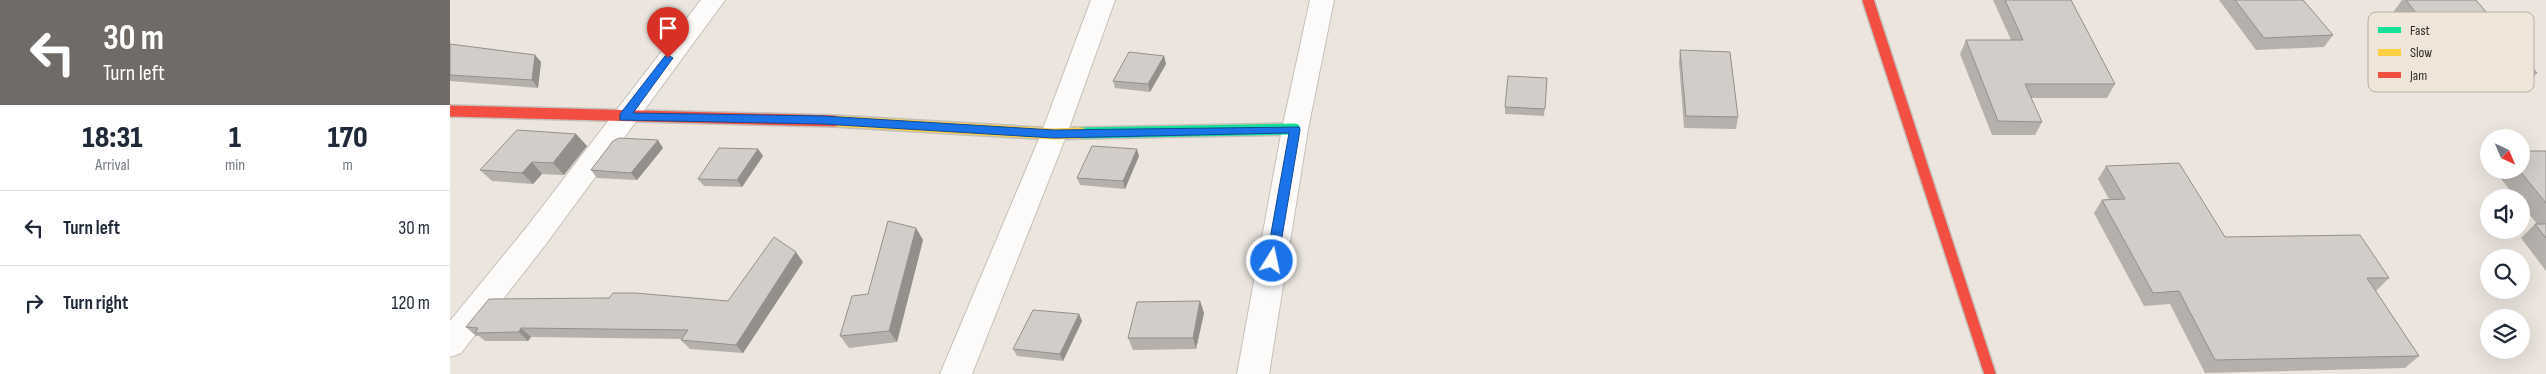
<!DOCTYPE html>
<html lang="en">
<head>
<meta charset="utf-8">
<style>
	:root { --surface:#fff; --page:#f2f2f3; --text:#1f2937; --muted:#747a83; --line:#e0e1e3 }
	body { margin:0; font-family:"Sofia Sans Condensed",sans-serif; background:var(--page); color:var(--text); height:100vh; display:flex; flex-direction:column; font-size:19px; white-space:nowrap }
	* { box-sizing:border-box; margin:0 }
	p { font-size:16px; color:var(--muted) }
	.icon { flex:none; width:28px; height:28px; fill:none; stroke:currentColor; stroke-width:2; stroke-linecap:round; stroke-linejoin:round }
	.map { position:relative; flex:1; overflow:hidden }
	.panel { display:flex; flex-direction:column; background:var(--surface); width:450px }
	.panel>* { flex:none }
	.top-card { background:#706b66; color:#fff; overflow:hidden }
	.needle { width:32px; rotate:136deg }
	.fabs { position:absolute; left:2030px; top:129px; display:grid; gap:10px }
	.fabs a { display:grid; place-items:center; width:50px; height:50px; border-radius:50%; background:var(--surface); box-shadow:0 5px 20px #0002; font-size:25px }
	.pin { position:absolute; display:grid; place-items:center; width:42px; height:42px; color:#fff; margin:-51px -21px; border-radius:50% 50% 50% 0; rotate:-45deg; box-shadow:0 0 5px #0007 }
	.pin .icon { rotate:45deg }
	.me { position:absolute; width:55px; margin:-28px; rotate:10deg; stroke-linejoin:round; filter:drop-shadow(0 0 4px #0008) }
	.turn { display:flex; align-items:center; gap:18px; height:105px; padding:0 20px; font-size:22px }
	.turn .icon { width:65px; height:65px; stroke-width:2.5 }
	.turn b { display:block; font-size:35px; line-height:42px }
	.eta { display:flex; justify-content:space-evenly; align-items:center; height:85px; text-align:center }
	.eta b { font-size:30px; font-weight:800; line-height:35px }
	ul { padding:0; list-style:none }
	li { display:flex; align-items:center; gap:15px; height:75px; padding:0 20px; border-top:1px solid var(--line) }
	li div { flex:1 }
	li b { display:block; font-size:19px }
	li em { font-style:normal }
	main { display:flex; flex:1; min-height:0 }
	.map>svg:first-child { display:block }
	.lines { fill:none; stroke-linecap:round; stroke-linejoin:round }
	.street-casing { stroke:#c4c0ba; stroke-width:2 }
	.fast-casing { stroke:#c4c0ba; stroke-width:14 }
	.slow-casing { stroke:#c4c0ba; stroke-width:14 }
	.jam-casing { stroke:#c4c0ba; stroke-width:14 }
	.street { fill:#fcfbfa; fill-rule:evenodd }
	.fast { stroke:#16e098; stroke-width:11 }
	.slow { stroke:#ffcf43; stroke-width:11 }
	.jam { stroke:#f24e42; stroke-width:11 }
	.wall { fill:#b5b0ac }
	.shaded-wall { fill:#93908c }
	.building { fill:#d2cdc8; stroke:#93908c }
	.route { fill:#1a73e8; stroke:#114b97 }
	.key { fill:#f0e5d9; stroke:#b6ada3; stroke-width:1 }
	.key-label { font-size:14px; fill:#2e2a26 }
</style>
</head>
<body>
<main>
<section class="panel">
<div class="top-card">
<div class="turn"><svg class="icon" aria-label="left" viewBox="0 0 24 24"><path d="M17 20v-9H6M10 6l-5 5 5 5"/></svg><div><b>30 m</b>Turn left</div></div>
</div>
<div class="eta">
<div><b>18:31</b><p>Arrival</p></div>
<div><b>1</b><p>min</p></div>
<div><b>170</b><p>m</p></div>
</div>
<ul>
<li><svg class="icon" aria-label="left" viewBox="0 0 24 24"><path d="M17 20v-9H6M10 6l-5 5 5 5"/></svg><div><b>Turn left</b></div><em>30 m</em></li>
<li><svg class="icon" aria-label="right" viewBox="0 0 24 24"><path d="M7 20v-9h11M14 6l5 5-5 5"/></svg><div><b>Turn right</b></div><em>120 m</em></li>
</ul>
</section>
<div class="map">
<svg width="2096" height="374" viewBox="0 0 2096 374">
	<rect width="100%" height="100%" fill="#ebe5de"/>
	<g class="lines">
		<defs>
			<path id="street" d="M251,0H275L96,244L11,353L0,357V321L76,228Z
				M641,0H665L617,134L522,374H490L591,134Z
				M860,0H884L858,129L819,374H787L832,129Z"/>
			<path id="fast" d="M631,133L845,129"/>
			<path id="slow" d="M384,121L604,134L631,133"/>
			<path id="jam" d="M1418,0L1540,374
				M0,111L384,121"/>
		</defs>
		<!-- street casing -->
		<use href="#street" class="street-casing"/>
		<!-- fast casing -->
		<use href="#fast" class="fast-casing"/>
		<!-- slow casing -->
		<use href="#slow" class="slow-casing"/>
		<!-- jam casing -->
		<use href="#jam" class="jam-casing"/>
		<!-- street -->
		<use href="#street" class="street"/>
		<!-- fast -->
		<use href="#fast" class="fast"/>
		<!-- slow -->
		<use href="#slow" class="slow"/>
		<!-- jam -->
		<use href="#jam" class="jam"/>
	</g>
	<!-- wall -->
	<path class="wall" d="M1543,0H1621L1665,84L1657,98H1581L1592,122L1585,135H1542L1510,54L1516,40H1561Z
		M1769,0H1853L1883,35L1874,47L1806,50Z
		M1952,0H2026L2087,73L2074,87L1999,85L1944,11Z
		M0,44L85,55L91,62L88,88L0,81Z
		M1230,50L1288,117L1286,129L1234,128L1229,62Z
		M714,56L716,64L700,92L665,88L663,81Z
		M1097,78L1094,116L1055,114V107Z
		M126,134L137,146L114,175L92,174L83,184L42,181L30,170Z
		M213,148L187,180L147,178L141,170Z
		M308,149L313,156L292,187L254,186L248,179Z
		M2096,151V271L2071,238L2085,224H2087L2071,204V198H2066L2044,170H2071Z
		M689,156L675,189L630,185L627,178Z
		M1656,166L1775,237L1939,278L1926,291L1969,356L1955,368L1755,373L1720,304L1694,306L1644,213L1652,200L1659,199L1648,179Z
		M466,228L473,240L447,342L399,348L390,336L418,294Z
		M353,262L293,353L240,349L231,340L232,339L81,337L78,341H35L29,336H26L16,327L278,301Z
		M750,301L754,313L746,349L683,350L678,338Z
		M629,314L632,321L613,361L567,356L563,349Z"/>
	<!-- shaded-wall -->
	<path class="shaded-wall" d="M85,55L91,62L88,88L82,80Z
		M714,56L716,64L700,92L698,84Z
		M126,134L137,146L114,175L103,163Z
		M208,140L213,148L187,180L181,173Z
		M308,149L313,156L292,187L287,180Z
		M687,149L689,156L675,189L673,181Z
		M82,162L92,174L83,184L72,173Z
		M466,228L473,240L447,342L439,331Z
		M346,252L353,262L293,353L286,345Z
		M750,301L754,313L746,349L743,338Z
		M629,314L632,321L613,361L610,354Z
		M71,328L81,337L78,341L69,332Z"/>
	<!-- building -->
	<path class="building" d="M1555,0H1621L1665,84H1575L1592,122L1548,121L1516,40H1573Z
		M1785,0H1853L1883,35L1814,38Z
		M1956,0H2026L2087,73L2011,71Z
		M0,44L85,55L82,80L0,75Z
		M1230,50L1280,52L1288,117L1236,116Z
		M679,52L714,56L698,84L663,81Z
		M1058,76L1097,78L1095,109L1055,107Z
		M67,130L126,134L103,163L82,162L72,173L30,170Z
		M169,138L208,140L181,173L141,170L163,141Z
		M642,146L687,149L673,181L627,178Z
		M269,148L308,149L287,180L248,179Z
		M2071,151H2096V203L2069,170H2071Z
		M1729,163L1775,237L1910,235L1939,278H1917L1969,356L1765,360L1729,291L1703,293L1652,200L1675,199L1656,166Z
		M438,221L466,228L439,331L390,336L402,296L418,294Z
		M2085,224H2096V238Z
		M324,237L346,252L286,345L231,340L238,330L71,328L69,332L25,333L28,328L16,327L39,299L159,298L163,293H185L278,301Z
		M750,301L743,338H678L687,302Z
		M583,310L629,314L610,354L563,349Z"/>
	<!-- route -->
	<path class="route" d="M218,55L223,58L183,113L373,116L604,130L849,127L850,130L828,261L822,266L816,261L839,133L604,138L373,124L170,120V114L215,56Z"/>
	<!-- legend -->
	<rect x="1918" y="12" width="166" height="80" rx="8" class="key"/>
	<rect x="1928" y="27" width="23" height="6" fill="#16e098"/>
	<rect x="1928" y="49" width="23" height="7" fill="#ffcf43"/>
	<rect x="1928" y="72" width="23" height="6" fill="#f24e42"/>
	<g class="key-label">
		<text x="1960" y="35">Fast</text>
		<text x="1960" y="57">Slow</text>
		<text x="1960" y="80">Jam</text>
	</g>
</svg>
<div class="fabs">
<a><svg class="needle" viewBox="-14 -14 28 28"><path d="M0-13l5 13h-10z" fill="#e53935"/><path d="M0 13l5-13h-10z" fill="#747a83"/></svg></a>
<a><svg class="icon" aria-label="sound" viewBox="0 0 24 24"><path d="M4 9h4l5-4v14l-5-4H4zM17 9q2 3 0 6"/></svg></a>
<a><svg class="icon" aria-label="search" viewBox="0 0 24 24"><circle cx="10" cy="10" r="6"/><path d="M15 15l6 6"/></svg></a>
<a><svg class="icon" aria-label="layers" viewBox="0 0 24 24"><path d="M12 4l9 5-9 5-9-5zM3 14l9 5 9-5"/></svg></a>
</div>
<div class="pin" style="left:218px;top:58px;background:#d93025"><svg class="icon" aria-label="arrive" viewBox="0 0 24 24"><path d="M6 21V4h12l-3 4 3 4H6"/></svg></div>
<svg class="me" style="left:822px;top:261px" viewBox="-20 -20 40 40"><circle r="17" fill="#1a73e8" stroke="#fff" stroke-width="3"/><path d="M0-11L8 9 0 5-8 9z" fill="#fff"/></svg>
</div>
</main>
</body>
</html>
